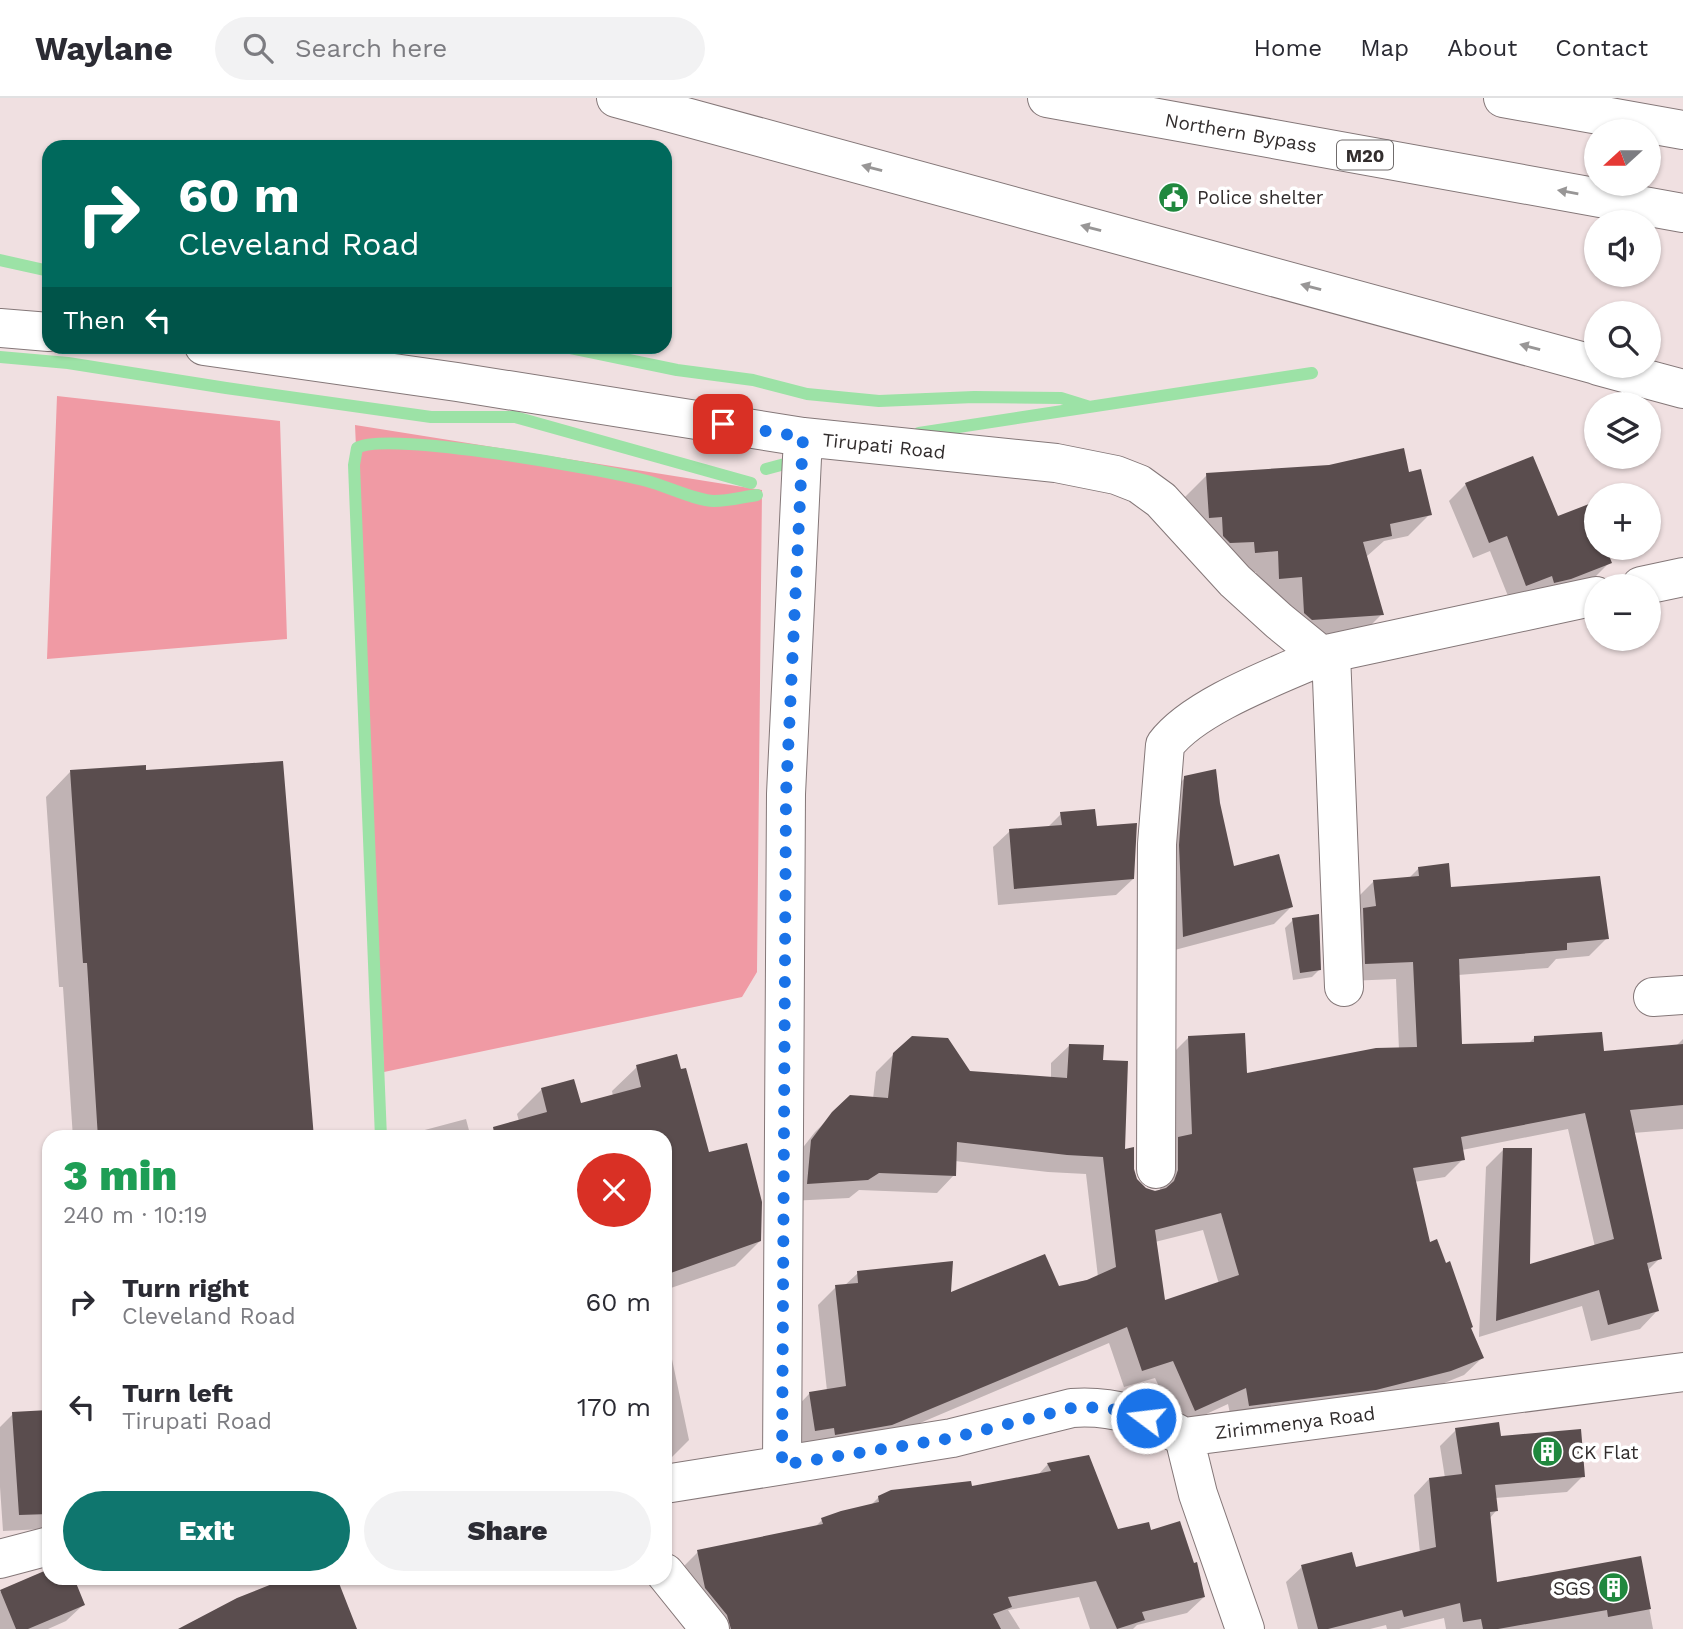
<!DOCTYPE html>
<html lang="en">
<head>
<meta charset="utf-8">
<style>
	:root { --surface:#fff; --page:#f2f2f3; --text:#2b2b33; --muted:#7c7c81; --line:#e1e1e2; --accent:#0f766e }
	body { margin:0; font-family:"Work Sans",sans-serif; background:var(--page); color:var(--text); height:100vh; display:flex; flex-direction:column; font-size:26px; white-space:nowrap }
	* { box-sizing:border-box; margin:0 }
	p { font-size:23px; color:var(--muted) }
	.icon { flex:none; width:38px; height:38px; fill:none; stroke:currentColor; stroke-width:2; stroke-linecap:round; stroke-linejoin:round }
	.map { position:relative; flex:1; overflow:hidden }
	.sheet { position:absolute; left:42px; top:1032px; width:630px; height:455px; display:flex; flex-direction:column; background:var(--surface); border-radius:21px; box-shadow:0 2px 5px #0004 }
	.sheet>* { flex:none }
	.guide { position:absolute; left:42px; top:42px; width:630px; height:214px; border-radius:21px; box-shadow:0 2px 5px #0004; background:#00695c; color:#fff; overflow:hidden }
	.needle { width:46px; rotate:249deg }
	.tools { position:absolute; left:1584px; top:21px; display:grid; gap:14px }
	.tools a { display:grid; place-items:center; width:77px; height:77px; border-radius:50%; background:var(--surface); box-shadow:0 2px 5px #0004; font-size:35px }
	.pin { position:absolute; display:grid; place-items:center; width:60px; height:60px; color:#fff; margin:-30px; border-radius:14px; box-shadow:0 4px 10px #0006 }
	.me { position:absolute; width:77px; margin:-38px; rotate:285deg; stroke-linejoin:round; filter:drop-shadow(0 0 5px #0008) }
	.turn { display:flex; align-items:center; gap:24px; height:147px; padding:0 21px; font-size:32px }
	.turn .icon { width:91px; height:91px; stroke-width:2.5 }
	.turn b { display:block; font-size:49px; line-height:60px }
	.then { display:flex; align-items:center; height:66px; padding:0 21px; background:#0003; gap:14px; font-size:26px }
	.round { display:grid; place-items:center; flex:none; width:74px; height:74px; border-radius:37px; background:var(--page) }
	.summary { display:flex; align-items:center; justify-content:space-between; height:119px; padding:0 21px }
	h1 { font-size:42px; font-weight:800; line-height:52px; color:#1e9e55 }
	.primary-button { display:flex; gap:14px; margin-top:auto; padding:14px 21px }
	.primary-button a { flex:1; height:80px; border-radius:42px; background:var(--accent); color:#fff; font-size:28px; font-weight:800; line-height:80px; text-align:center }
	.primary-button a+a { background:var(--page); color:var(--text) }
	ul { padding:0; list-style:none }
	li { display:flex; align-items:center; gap:21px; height:105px; padding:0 21px }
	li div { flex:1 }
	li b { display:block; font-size:26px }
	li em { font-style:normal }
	header { display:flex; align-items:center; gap:42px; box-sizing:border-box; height:98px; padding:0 35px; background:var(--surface); border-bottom:2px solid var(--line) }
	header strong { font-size:33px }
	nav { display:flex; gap:38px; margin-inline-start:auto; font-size:24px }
	.search { width:490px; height:63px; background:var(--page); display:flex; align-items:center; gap:18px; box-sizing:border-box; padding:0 24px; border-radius:38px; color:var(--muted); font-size:26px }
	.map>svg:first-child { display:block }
	.green { fill:#f09aa4 }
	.shadow { fill:#0003; fill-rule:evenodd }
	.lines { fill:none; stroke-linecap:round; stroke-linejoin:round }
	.stream { stroke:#9ce2a6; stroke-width:12 }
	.building { fill:#5a4d4e; fill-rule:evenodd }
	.minor-casing { stroke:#847778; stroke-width:40 }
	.highway-casing { stroke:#847778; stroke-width:40 }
	.minor { stroke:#fff; stroke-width:38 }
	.highway { stroke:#fff; stroke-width:38 }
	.oneway { fill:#989696 }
	.route { stroke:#1a73e8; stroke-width:12; stroke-dasharray:0 21.6 }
	.labels { text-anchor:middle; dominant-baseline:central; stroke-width:7; stroke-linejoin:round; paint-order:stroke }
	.shield { fill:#fff; stroke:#706c6c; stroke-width:2 }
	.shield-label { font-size:18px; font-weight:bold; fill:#322d2d }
	.street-label { font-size:19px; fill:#322d2d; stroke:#fff }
	.poi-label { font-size:19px; fill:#322d2d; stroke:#fff; text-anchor:start }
</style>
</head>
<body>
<header>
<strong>Waylane</strong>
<div class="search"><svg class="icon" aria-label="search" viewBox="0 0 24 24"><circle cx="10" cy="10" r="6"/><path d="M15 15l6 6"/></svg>Search here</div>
<nav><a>Home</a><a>Map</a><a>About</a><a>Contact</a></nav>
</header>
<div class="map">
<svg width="1683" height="1531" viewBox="0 0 1683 1531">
	<rect width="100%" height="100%" fill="#f0e0e1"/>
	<!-- green -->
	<path class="green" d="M57,298L280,323L287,541L47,561Z
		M355,327L762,392L757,874L742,899L384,974Z"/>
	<!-- shadow -->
	<path class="shadow" d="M1408,376L1430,416L1408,438L1384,443L1366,459L1382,516L1360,538L1290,543L1258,502L1256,474L1234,476L1188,441L1185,399L1207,377Z
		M1466,386L1557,421L1596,429V450H1604L1610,464L1593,481L1510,503L1490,453L1473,460L1449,403Z
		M70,674L312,1040H73L63,889H59L46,699Z
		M1185,680L1233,770L1291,809L1274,826L1167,854L1168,696Z
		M1061,716L1095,730L1133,781L1116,797L998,807L993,749L1010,733L1047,730Z
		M1419,770L1450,791L1607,840L1589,858L1556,861L1548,870L1458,877L1461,948L1529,945L1534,940L1602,955L1676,948L1683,941V1031L1633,1035L1660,1160L1647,1173L1657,1213L1640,1231L1591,1243L1582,1208L1479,1239L1486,1069L1504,1051L1528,1169L1595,1149L1568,1031L1462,1052L1463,1061L1445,1079L1414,1084L1429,1146L1482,1260L1464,1277L1432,1290L1232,1325L1228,1306L1178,1329L1155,1280L1124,1289L1109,1245L873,1345L797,1349L792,1314L809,1296L827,1293L818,1207L836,1189L844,1188L858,1175L950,1197L1058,1190L1098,1179L1086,1076L1048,1074L955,1063L954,1077L937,1095L859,1092L849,1100L790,1103L794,1061L815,1034L851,999L873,1001L876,974L894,956L969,975L1051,981V965L1069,948L1102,964L1123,1053L1135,1082L1145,1092L1160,1093L1161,1058L1171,957L1189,939L1245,977L1399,952L1396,881L1348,883L1356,801L1374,783L1409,780ZM1203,1132L1219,1186L1164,1205L1155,1144Z
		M1293,822L1320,871L1312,879L1293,882L1285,830Z
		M637,969L708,1056L760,1143L735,1168L665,1192V1040H476L520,1027L517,1016L542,991L580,1007L613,998L612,993Z
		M466,1021L471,1040H414L421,1033Z
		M665,1228L689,1342L665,1366Z
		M49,1314V1425L43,1431L3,1433L0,1389V1329L13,1316Z
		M1456,1332L1499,1340L1583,1378L1567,1394L1495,1400L1496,1413L1489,1421L1495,1486L1640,1460L1653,1531H1446L1444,1520L1399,1531H1387L1386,1527L1370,1531H1298L1286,1484L1302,1469L1355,1471L1420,1455L1414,1397L1429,1381L1445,1380L1440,1348Z
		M1048,1366L1117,1433L1149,1434L1204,1499L1187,1515L1137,1527L1133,1531H1090L1079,1499L1008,1512L1020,1531H708L681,1471L698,1454L815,1429L822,1422L871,1407L879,1399L971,1390L1037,1378Z
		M49,1473V1480L83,1507L66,1523L48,1531H0V1494Z"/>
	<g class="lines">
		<!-- stream -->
		<path class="stream" d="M0,162L49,173
			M561,248L677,272L753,282L807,296L879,303L974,299L1061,300L1090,309
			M0,259L68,265L226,290L431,319H515L751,385
			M919,335L1312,275
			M766,371L796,363
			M381,1040L354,367L357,350C388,332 604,372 647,383C666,388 697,403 714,403C728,403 743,399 757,397"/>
	</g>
	<!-- building -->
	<path class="building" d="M1404,350L1409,374L1421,371L1432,417L1390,426L1392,438L1363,444L1384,517L1312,522L1304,515L1302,479L1279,481L1278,453L1255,455L1254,444L1230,445L1223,438L1222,419L1209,420L1206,375L1329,367Z
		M1533,358L1558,418L1589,406L1596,425V450H1606L1612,465L1571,481L1554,485L1552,478L1526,488L1507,438L1489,445L1465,385Z
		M283,663L314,1040H98L87,865H83L70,672L146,667V672Z
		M1216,671L1220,705L1234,768L1279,756L1293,809L1183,839L1179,747L1184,678Z
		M1095,711L1097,728L1137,725L1134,781L1014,791L1009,731L1062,727L1060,714Z
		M1449,765L1451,789L1600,778L1609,841L1567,845V852L1459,861L1462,946L1534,944V938L1602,934L1604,953L1683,946V1007L1630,1012L1662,1161L1647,1165L1659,1213L1608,1227L1599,1192L1496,1223L1503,1050H1532L1530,1166L1614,1141L1585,1015L1461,1039L1465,1062L1413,1070L1430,1144L1437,1141L1446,1165L1450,1163L1473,1229L1471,1230L1484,1260L1451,1273L1376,1292L1249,1308L1246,1290L1195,1313L1173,1263L1142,1273L1127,1229L892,1327L835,1337L834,1330L815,1333L809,1294L846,1288L835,1187L858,1185L857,1173L953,1163L951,1194L1045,1156L1059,1188L1087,1182L1116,1169L1103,1059L1067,1057L957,1044L956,1078L879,1075L868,1082L807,1086L811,1042L832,1014L850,997L888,1000L893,955L912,938L948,940L970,973L1067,980L1069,946L1104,947L1103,962L1128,963L1125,1051L1134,1049V1071L1137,1081L1146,1090L1155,1093L1166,1090L1174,1083L1178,1072V1039L1192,1036L1188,938L1245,935L1247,975L1376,950L1417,949L1413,864L1365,866L1363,810L1376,808L1373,782L1419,778L1418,769ZM1221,1115L1239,1177L1165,1202L1155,1132Z
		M1319,816L1321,872L1300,875L1292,820Z
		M677,956L681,971L686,970L709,1054L747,1045L762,1104L761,1143L665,1177V1040H495L493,1029L547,1014L541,990L574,981L581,1005L641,989L636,967Z
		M49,1312V1416L19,1417L12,1314Z
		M1499,1324L1501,1338L1581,1331L1585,1379L1495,1387L1498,1413L1490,1414L1497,1484L1641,1458L1651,1511L1608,1519L1607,1512L1498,1531H1483L1481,1521L1463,1524L1460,1505L1404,1519L1402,1512L1328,1531H1318L1301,1467L1352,1454L1356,1469L1436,1449L1429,1380L1462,1376L1455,1330Z
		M1089,1357L1118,1431L1149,1424L1151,1432L1180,1423L1194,1465L1197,1464L1205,1499L1142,1514L1145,1522L1117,1531L1096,1483L1008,1499L1012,1509L993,1516L1001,1531H731L727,1517L705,1490L697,1452L823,1426L821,1420L841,1413L879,1404L878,1398L891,1392L971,1383L972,1388L1051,1373L1047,1365Z
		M49,1471V1480H74L85,1507L28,1531H16L0,1492Z
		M287,1480H337L357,1531H178L237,1500Z"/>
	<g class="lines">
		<defs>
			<path id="minor" d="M0,230L49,234
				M204,248L457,284L803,339L1056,365L1116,377L1139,386L1161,402L1235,483L1279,523L1322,558L1331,555
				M1641,488L1683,479
				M1344,889L1331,555L1596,498
				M1653,899L1683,897
				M1156,1071L1157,746L1165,647C1194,608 1277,578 1322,558
				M1184,1339L1198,1396L1245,1531
				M782,1367L786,696L803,339
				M665,1386L952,1340L1072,1310C1114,1307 1148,1319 1184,1339L1683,1274
				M0,1461L49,1448
				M665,1475L710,1531"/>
			<path id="highway" d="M616,0L1596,267
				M1047,0L1683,115
				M1503,0L1683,32
				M1598,268L1683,291"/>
		</defs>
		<!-- minor casing -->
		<use href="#minor" class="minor-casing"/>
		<!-- highway casing -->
		<use href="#highway" class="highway-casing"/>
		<!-- minor -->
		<use href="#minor" class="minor"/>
		<!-- highway -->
		<use href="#highway" class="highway"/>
	</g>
	<!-- one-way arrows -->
	<defs><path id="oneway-solid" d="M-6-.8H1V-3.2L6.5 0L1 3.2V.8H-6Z" transform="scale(1.75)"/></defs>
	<g class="oneway">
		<use href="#oneway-solid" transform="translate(872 70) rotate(-165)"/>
		<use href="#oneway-solid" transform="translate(1568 94) rotate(-170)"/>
		<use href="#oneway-solid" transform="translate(1091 130) rotate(-165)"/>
		<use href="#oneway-solid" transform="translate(1311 189) rotate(-165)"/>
		<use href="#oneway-solid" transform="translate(1530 249) rotate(-165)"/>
	</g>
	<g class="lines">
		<!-- route -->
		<path class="route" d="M723,326L803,339L786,696L782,1367L952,1340L1072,1310C1098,1308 1122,1311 1146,1320"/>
	</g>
	<!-- icons -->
	<defs>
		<symbol id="civic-disc" viewBox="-11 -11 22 22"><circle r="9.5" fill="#20883e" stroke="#fff"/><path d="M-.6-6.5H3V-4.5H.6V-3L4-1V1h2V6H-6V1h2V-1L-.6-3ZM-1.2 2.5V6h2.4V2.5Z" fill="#fff"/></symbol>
		<symbol id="building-disc" viewBox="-11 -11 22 22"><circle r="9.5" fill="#20883e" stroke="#fff"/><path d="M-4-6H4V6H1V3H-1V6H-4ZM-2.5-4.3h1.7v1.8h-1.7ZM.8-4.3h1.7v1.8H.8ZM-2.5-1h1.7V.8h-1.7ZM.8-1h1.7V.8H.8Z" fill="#fff"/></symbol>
	</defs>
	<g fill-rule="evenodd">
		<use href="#civic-disc" x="1156" y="82" width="35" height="35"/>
		<use href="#building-disc" x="1530" y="1336" width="35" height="35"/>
		<use href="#building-disc" x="1596" y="1472" width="35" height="35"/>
	</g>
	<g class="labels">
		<!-- shield labels -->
		<rect class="shield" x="1337" y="42.5" width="56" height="29" rx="5"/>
		<g class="shield-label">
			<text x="1365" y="57">M20</text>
		</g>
		<!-- street labels -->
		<g class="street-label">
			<text transform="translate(1241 35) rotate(10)">Northern Bypass</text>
			<text transform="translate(884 348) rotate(6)">Tirupati Road</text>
			<text transform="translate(1295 1325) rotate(-7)">Zirimmenya Road</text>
		</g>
		<!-- poi labels -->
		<g class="poi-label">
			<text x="1197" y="99">Police shelter</text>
			<text x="1571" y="1354">CK Flat</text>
			<text x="1591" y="1490" text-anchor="end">SGS</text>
		</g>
	</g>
</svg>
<div class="tools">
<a><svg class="needle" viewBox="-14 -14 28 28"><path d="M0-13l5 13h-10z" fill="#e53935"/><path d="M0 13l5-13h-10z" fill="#7c7c81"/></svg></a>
<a><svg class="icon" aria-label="sound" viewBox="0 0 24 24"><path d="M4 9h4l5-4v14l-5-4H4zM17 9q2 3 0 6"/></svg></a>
<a><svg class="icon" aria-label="search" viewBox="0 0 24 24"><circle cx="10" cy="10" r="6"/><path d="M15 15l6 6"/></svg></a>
<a><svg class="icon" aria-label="layers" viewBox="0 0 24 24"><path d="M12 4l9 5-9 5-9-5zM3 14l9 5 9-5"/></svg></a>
<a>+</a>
<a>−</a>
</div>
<div class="pin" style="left:723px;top:326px;background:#d93025"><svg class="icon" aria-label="arrive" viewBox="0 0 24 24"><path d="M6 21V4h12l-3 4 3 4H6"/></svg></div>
<svg class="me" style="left:1146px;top:1320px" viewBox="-20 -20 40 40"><circle r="17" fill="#1a73e8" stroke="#fff" stroke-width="3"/><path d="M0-11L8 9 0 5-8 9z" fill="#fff"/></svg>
<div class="guide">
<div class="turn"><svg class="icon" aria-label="right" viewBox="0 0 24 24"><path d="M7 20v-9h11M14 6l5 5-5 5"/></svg><div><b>60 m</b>Cleveland Road</div></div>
<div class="then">Then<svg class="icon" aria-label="left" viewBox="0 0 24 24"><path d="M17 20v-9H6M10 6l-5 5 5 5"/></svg></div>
</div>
<section class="sheet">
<div class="summary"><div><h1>3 min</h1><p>240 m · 10:19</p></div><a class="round" style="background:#d93025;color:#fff"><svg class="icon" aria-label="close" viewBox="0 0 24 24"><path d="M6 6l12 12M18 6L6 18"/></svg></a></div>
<ul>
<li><svg class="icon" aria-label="right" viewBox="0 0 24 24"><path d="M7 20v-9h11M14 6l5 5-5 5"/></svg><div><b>Turn right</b><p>Cleveland Road</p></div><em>60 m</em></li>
<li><svg class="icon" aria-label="left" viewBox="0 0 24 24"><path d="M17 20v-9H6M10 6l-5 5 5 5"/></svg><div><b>Turn left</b><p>Tirupati Road</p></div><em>170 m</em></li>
</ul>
<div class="primary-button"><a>Exit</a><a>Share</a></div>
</section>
</div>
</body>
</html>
